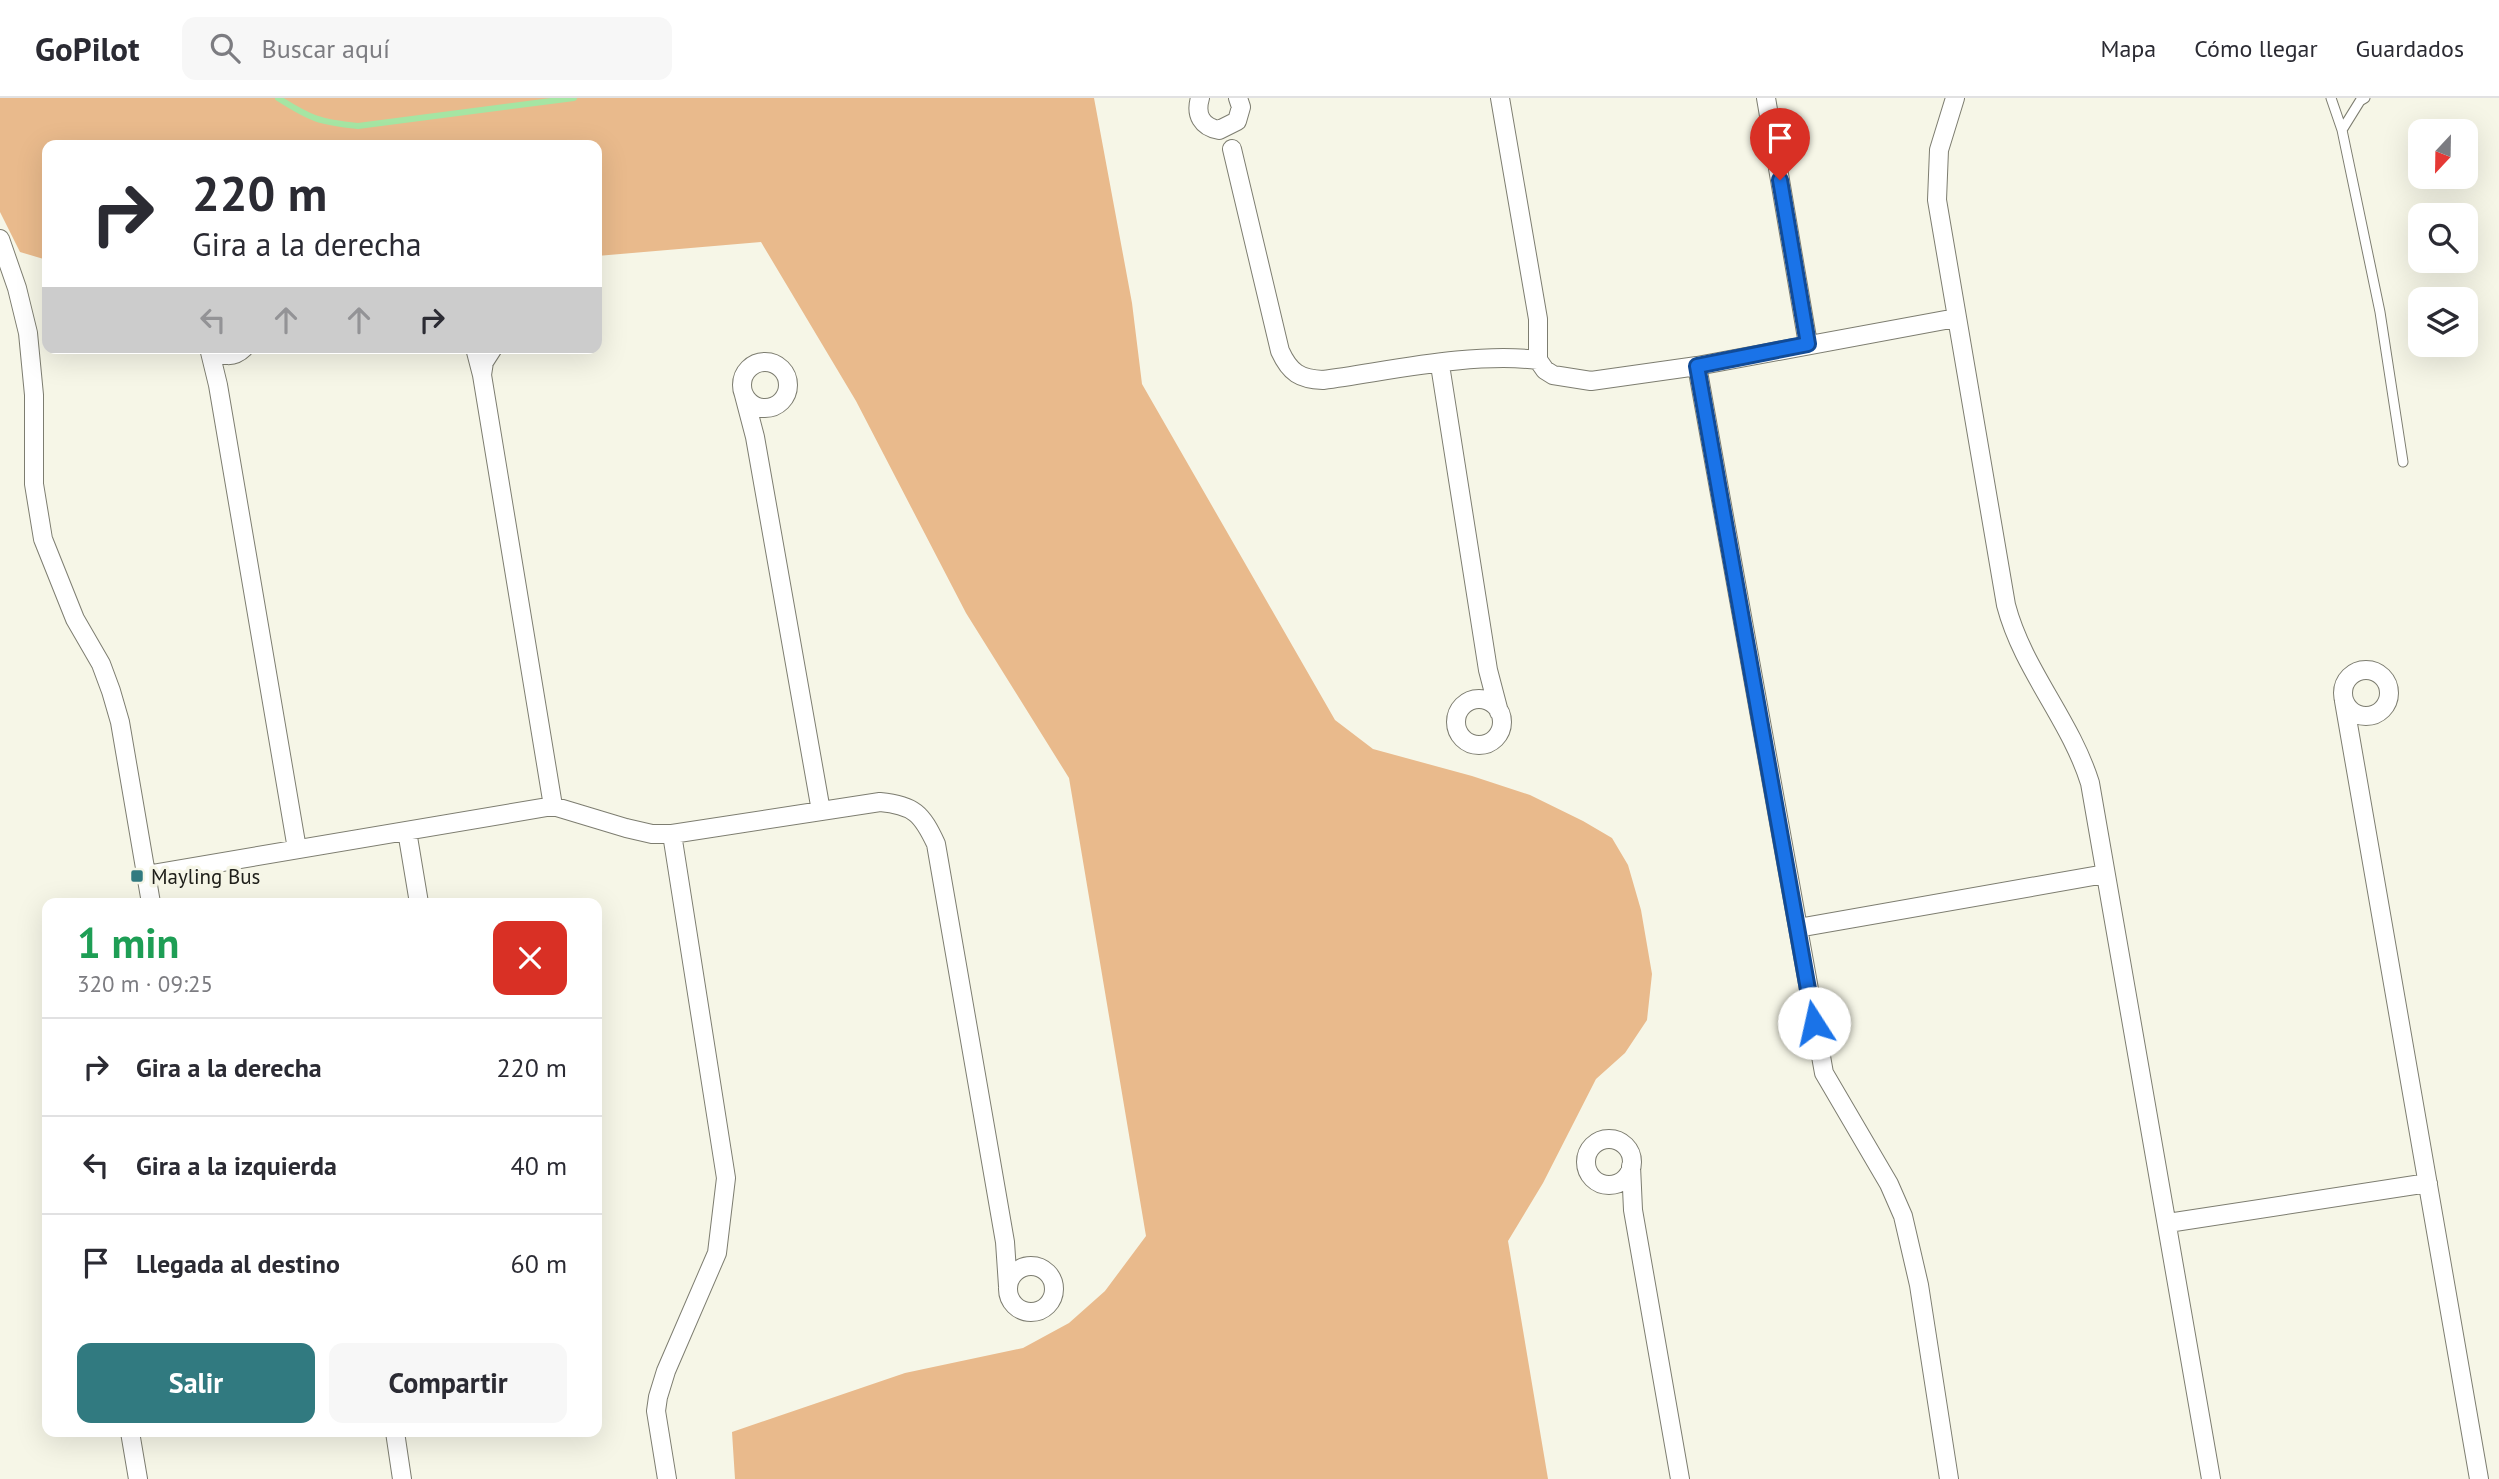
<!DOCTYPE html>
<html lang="es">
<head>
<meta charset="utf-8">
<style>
	:root { --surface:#fff; --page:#f7f7f7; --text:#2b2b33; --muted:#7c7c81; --line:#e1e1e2; --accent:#317a80 }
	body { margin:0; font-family:"PT Sans",sans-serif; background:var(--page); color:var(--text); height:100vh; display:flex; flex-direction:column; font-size:26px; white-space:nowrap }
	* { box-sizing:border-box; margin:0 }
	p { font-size:23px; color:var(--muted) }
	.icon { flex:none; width:38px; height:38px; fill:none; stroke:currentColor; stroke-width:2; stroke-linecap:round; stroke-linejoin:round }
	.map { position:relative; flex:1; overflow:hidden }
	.sheet { position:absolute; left:42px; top:800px; width:560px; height:539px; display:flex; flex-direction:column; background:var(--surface); border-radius:14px; box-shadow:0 7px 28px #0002 }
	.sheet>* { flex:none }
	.hud { position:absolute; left:42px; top:42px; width:560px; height:214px; border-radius:14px; box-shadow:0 7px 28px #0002; background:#fff; color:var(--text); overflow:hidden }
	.needle { width:46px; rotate:202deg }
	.tools { position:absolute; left:2408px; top:21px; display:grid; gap:14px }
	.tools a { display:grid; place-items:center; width:70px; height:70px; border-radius:14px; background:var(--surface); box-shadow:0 7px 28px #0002; font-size:35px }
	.pin { position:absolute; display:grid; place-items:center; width:60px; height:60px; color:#fff; margin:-72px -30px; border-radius:50% 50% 50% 0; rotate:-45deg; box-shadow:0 0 7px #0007 }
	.pin .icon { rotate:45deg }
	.me { position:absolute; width:77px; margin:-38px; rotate:350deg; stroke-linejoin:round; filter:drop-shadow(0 0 5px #0008) }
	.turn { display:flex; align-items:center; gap:24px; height:147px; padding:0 35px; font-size:32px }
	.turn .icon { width:91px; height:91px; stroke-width:2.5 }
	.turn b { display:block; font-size:49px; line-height:60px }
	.lanes { display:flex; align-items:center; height:66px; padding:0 35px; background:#0003; justify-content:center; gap:35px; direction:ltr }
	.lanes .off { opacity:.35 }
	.round { display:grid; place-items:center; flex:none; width:74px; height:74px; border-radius:14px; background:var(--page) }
	.headline { display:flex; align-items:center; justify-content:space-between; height:119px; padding:0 35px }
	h1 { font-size:42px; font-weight:700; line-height:52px; color:#1e9e55 }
	.primary-button { display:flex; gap:14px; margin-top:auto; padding:14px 35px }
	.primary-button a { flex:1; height:80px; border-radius:14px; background:var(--accent); color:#fff; font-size:28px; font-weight:700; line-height:80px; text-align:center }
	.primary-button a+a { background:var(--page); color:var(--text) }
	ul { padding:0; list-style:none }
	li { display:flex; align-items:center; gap:21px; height:98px; padding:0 35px; border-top:2px solid var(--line) }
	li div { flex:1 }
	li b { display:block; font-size:26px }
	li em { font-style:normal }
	header { display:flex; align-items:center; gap:42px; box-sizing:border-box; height:98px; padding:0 35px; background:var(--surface); border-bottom:2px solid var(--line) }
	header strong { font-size:33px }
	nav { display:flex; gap:38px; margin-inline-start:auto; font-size:24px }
	.search { width:490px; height:63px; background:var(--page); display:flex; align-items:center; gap:18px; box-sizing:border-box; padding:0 24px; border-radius:14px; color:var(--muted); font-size:26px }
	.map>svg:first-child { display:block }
	.green { fill:#e9ba8c }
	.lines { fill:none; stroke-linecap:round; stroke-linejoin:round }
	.stream { stroke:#a5e5a3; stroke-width:6 }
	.lane-casing { stroke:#7d7d70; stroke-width:11 }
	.street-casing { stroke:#7d7d70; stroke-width:20 }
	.lane { stroke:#fff; stroke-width:9 }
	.street { stroke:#fff; stroke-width:18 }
	.route-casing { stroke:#114b97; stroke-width:18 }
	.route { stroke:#1a73e8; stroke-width:12 }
	.poi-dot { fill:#317a80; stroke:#f6f6e7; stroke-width:2.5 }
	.labels { text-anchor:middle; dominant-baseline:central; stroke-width:7; stroke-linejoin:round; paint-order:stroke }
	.poi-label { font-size:21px; fill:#20201b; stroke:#f6f6e7; text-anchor:start }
</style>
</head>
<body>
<header>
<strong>GoPilot</strong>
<div class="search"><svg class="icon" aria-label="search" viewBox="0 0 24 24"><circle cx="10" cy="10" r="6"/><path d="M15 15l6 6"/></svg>Buscar aquí</div>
<nav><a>Mapa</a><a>Cómo llegar</a><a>Guardados</a></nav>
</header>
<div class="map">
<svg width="2499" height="1381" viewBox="0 0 2499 1381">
	<rect width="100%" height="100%" fill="#f6f6e7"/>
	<!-- green -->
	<path class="green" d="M0,0H1094L1132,205L1142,286L1335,622L1373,651L1472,678L1530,697L1583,723L1612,740L1628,767L1641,812L1652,876L1647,922L1625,955L1596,981L1543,1085L1508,1143L1548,1381H735L732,1334L905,1275L1023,1250L1069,1225L1105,1193L1146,1138L1069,680L966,515L856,303L761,144L597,158V47H47V162L20,154L0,114Z"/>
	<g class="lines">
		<!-- stream -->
		<path class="stream" d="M278,0C311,21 319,24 358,28L574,0"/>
		<defs>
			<path id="lane" d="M2331,0L2342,32L2380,214L2403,364
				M2342,32L2360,3L2365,0"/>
			<path id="street" d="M1200,0C1195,17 1202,29 1219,32L1237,23L1241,9L1238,0
				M1500,0L1538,221V262L1545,272L1553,277L1591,283L1697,268L1956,220
				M1766,0L1808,246
				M1955,0L1939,52L1937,102L2006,507C2023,572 2070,621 2090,685L2211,1381
				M1232,51L1280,253C1290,275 1300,281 1323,282C1390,273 1471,254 1538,262
				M0,141L17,190L28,235L34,297V386L43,441L75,521L101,566L111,593L120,624L151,805
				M209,250L218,287L297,751
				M211,250C222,259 234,260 244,250
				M475,250L482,277L553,708
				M742 287a23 23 0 1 1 46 0a23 23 0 1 1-46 0Z
				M1440,267L1488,572L1499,614
				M1697,268L1798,830
				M482,277L484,264L493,250
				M744,297L755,339L821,713
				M2343 595a23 23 0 1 1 46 0a23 23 0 1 1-46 0Z
				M1456 624a23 23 0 1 1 46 0a23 23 0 1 1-46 0Z
				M2344,603L2479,1381
				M407,733L419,805
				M146,777L553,708L626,730L652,736H672L880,704C914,707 922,716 936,746L1005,1144L1008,1188
				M1586 1064a23 23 0 1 1 46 0a23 23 0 1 1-46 0Z
				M1631,1068L1633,1112L1680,1381
				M2168,1125L2428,1085
				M1008 1191a23 23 0 1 1 46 0a23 23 0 1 1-46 0Z
				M130,1334L138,1381
				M395,1334L402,1381
				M667,1381L656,1313L658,1299L666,1273L717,1155L726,1080L672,736
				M1949,1381L1919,1187L1903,1118L1889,1086L1824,975L1798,830L2105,776"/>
		</defs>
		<!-- lane casing -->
		<use href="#lane" class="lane-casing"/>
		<!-- street casing -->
		<use href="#street" class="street-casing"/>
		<!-- lane -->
		<use href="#lane" class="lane"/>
		<!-- street -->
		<use href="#street" class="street"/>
	</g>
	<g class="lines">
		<defs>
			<path id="route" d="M1780,82L1808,246L1697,268L1814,925"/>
		</defs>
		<!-- route casing -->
		<use href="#route" class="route-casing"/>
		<!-- route -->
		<use href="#route" class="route"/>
	</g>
	<!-- markers -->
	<rect class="poi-dot" x="130" y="771" width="14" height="14" rx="3.5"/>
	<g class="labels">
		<!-- poi labels -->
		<g class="poi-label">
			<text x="151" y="778">Mayling Bus</text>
		</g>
	</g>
</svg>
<div class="tools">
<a><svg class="needle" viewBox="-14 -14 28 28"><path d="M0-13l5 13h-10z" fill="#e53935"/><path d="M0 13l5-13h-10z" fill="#7c7c81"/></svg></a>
<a><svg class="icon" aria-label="search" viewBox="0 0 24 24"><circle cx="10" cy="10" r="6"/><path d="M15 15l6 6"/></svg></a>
<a><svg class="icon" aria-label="layers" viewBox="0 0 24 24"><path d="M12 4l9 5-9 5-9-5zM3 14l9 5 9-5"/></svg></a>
</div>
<div class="pin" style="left:1780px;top:82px;background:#d93025"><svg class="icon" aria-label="arrive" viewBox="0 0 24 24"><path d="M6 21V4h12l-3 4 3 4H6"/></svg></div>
<svg class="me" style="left:1814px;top:925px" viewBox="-20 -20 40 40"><circle r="19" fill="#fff"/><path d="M0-13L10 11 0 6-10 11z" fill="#1a73e8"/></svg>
<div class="hud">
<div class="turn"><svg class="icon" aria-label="right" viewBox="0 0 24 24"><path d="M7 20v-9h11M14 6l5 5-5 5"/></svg><div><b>220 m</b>Gira a la derecha</div></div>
<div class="lanes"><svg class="icon off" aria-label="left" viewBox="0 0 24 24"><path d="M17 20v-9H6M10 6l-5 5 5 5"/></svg><svg class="icon off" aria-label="ahead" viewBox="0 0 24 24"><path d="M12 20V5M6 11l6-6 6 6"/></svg><svg class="icon off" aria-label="ahead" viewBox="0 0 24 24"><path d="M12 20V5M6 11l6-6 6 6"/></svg><svg class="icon" aria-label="right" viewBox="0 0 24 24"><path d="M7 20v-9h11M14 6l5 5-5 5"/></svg></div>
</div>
<section class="sheet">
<div class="headline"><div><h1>1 min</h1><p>320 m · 09:25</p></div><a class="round" style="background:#d93025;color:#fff"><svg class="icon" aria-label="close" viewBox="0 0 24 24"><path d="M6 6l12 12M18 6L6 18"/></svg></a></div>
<ul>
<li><svg class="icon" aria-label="right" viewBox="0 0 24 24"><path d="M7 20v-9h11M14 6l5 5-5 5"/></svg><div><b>Gira a la derecha</b></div><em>220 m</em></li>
<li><svg class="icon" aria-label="left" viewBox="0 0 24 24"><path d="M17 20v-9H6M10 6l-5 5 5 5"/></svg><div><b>Gira a la izquierda</b></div><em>40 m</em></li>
<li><svg class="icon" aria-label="arrive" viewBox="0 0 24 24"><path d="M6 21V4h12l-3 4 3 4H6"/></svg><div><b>Llegada al destino</b></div><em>60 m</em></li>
</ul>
<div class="primary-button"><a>Salir</a><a>Compartir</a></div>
</section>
</div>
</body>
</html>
